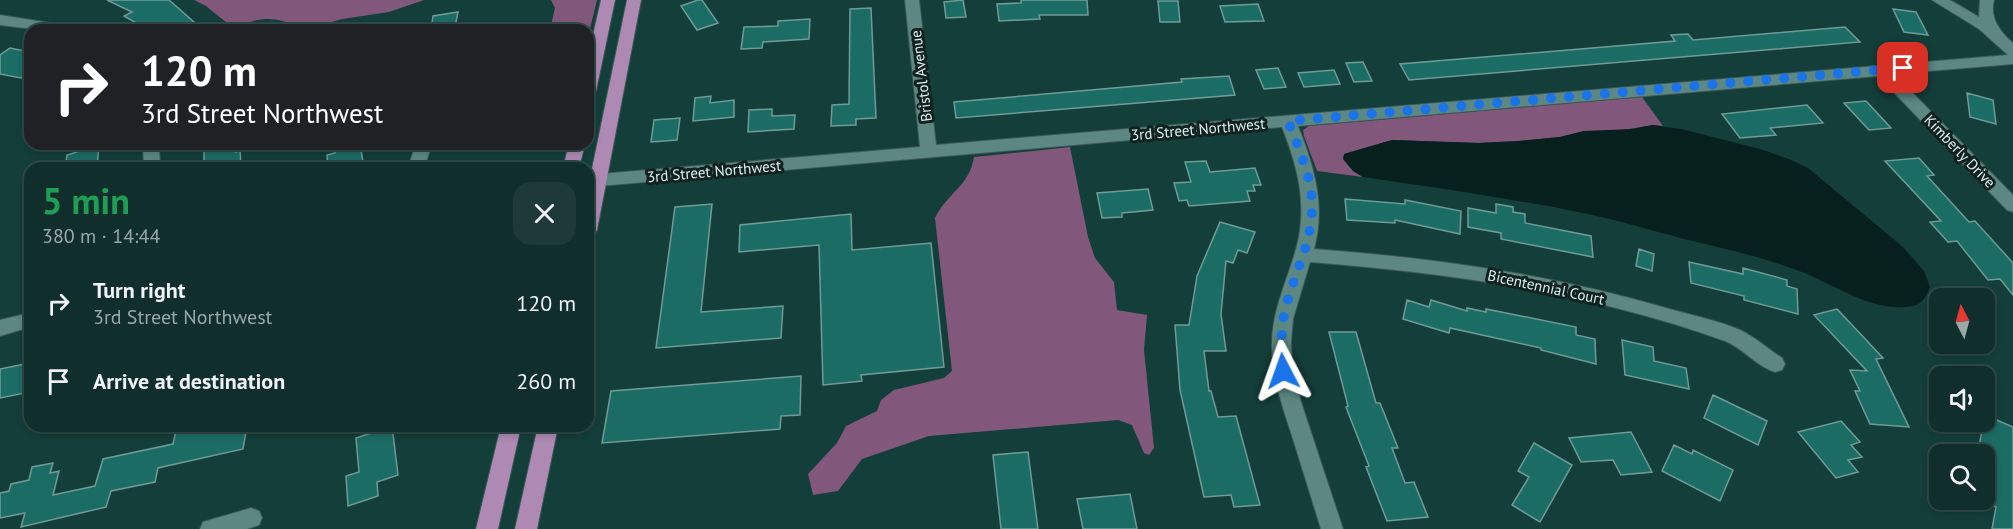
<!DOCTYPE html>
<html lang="en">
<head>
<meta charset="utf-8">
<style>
	:root { --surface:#0f2e2c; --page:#1d3a38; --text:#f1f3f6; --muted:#9ba8a9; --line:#2f4a48 }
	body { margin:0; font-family:"PT Sans",sans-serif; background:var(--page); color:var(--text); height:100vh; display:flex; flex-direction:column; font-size:22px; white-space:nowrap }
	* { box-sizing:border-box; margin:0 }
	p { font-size:20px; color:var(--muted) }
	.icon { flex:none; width:33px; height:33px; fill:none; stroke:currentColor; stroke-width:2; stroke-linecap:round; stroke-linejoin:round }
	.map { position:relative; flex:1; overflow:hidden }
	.drawer { position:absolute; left:24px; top:162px; width:570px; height:270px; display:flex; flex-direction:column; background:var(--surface); border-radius:18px; box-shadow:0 3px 9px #0003,0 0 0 2px var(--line) }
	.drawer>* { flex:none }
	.guide { position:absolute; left:24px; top:24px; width:570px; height:126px; border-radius:18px; box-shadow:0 3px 9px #0003,0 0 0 2px var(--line); background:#202124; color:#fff; overflow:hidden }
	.needle { width:39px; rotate:354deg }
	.buttons { position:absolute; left:1929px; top:288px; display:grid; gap:12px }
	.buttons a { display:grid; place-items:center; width:66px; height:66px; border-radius:12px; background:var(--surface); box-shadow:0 3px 9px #0003,0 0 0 2px var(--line); font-size:30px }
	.pin { position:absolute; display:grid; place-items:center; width:51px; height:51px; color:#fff; margin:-26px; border-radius:12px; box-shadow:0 3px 9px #0006 }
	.me { position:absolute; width:66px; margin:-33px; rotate:356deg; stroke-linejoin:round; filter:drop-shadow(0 0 4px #0008) }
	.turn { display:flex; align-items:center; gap:21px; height:126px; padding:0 18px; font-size:27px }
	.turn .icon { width:78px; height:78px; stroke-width:2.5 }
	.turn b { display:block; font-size:42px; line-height:51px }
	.round { display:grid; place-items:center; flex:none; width:63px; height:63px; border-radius:18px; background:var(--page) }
	.overview { display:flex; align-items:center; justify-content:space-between; height:102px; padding:0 18px }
	h1 { font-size:36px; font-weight:700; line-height:45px; color:#1e9e55 }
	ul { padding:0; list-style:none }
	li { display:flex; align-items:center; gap:18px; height:78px; padding:0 18px }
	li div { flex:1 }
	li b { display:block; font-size:22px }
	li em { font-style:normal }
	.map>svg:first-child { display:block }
	.forest { fill:#81577b }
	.water { fill:#071f1d }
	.building { fill:#1c6c66; stroke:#709a95; stroke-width:1.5 }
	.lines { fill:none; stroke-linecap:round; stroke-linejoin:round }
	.minor-casing { stroke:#3b5956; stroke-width:2 }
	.major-casing { stroke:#3b5956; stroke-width:2 }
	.minor { fill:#5d8782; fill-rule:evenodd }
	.major { fill:#ad89b4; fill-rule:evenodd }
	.route { stroke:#1a73e8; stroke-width:10; stroke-dasharray:0 18 }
	.labels { text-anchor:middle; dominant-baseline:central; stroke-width:6; stroke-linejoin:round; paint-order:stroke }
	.street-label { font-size:15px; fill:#daf0ec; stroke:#102220 }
</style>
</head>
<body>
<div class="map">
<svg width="2013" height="529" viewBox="0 0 2013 529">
	<rect width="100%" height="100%" fill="#143e3a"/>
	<!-- forest -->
	<path class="forest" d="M194,0H424L389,12L342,19L304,30C273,15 265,17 232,27L206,6Z
		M551,0H597L588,37V30H550L555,8Z
		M1642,97L1663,126L1653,125L1618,131H1584L1560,137L1519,141L1479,143L1392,140L1344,154L1353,171L1363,177L1317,171L1304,136L1303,130L1309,126Z
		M1070,147L1088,237L1095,258L1114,282L1117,310L1147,315L1144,350L1154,448L1149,455L1144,453L1132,425L1118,420L929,436L862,459L838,491L813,495L808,474L837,443L846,426L877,411L881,400L894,390L944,378L952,371L935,218C948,192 969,187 974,157Z"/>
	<!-- water -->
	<path class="water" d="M1653,125L1681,129L1760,149L1789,159L1808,168L1903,247L1924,271L1930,287C1927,295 1923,304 1913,306C1875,313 1840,288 1807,274C1768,258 1725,249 1684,239C1651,230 1617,220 1583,213C1510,198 1437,188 1363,177L1353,171L1343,159L1344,154L1392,140L1479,143L1519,141L1560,137L1584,131L1631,129Z"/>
	<!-- building -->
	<path class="building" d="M107,0H169L203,30H148L124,16L132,12Z
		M698,0H702L718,23L697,30L681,6Z
		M963,0L966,17L946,18L944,2Z
		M1021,0H1087L1088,15H1039L1040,19L999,21L997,4L1021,3Z
		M1158,1H1178L1180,22H1160Z
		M1258,4L1264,21L1225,22L1220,6Z
		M871,8L876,118L856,119V125L831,126L832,105L849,104L850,9Z
		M1893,9L1916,12L1928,35L1904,32Z
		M458,12L455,27L431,30L433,16Z
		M810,19L809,39L763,42L762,48L741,49L744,27L778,26V21Z
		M1845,27L1860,42L1409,80L1400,64L1675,41L1671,35L1688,34L1693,40Z
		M10,48L30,52V71L21,78L0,74V55Z
		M1363,62L1372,81L1354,82L1346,63Z
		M1278,68L1286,87L1264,89L1256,70Z
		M1334,70L1340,84L1304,87L1298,73Z
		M1229,76L1235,95L956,118L954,102L1182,82L1181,79Z
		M1967,93L1993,100L1996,124L1970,117Z
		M711,96L710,103L734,100V117L693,121L695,98Z
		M1866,101L1891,128L1869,130L1844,103Z
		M1807,105L1823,123L1770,128L1776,135L1740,138L1722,114Z
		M772,109V116L795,115L794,129L748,132L749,110Z
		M680,118L677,140L651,142L654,120Z
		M78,144H99L97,168H65L67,155L77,152Z
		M204,144H236V152L240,150L241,168H204Z
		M334,144H360L364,168H328L327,155L335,153Z
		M1919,158L1934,175L1927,176L1969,222L1975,221L2013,263V295L2000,279L1988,280L1957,241L1948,242L1930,222L1941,221L1885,161Z
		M1206,161L1210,172L1255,168L1261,185H1253L1255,191H1247L1250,201L1189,206L1187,200L1179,201L1174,183L1191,182L1185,162Z
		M1148,189L1153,210L1122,213V217L1102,218L1097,193Z
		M1345,199L1405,204V200L1461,211L1460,234L1395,220V223L1347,220Z
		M712,204L701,312L783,306L781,338L656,348L675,207Z
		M1496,204L1513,207V212L1525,214V223L1591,236L1593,257L1501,239V233L1468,227V208L1496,213Z
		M851,214L852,250L931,243L944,367L861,375L862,381L823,385L819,245L739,252L740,225Z
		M1220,222L1255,232L1247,253L1238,250L1233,263L1226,261L1221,314L1226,351H1204L1209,391H1211L1218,417L1236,416L1260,505L1234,507L1231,495L1204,497L1180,390L1175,325H1189L1197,276Z
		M1639,249L1654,254L1652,271L1636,266Z
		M1689,262L1743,274V268L1787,280V286L1797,289L1798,314L1744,300V296L1691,283Z
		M1407,300L1429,307L1431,300L1467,311V308L1486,312V309L1576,327V335L1595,339L1596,364L1541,350V348L1450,328L1449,333L1403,319Z
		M1837,309L1883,358L1876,359L1909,427L1870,424L1855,391H1860L1850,370L1867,371L1814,315Z
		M1329,332H1356L1376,403H1380L1398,448H1392L1405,483L1414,482L1428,517L1387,521L1366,467L1369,466L1346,407L1348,406Z
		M1622,340L1653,347L1654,361L1686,368L1689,389L1625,375Z
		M30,363V392L0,398V369Z
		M801,376L800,415L781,416L780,429L602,443L611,391Z
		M1713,395L1767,421L1758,445L1704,418Z
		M1985,415L2013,427V529H1992L1996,507L1987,503L1994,465L1984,461V454H1982L1983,448L1979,446Z
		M1841,421L1860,442L1851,445L1862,457L1848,460L1858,472L1836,478L1798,432Z
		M177,426H247L243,449L158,468L155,482L111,491L106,507L21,527L25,513L0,518V493L9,491L11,484L29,480L32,467L53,463L50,473L59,471L53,495L95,486L103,459L173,444Z
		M392,426L398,475L377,482L378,496L348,506L346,476L359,472L356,438Z
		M1631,432L1652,472L1621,475L1613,460L1581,462L1569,438Z
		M1534,443L1572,465L1540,522L1512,505L1529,477L1518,471Z
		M1674,445L1692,454L1693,450L1733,470L1720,501L1662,471Z
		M1028,452L1038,529H1001L993,455Z
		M1130,494L1137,529H1083L1077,499Z"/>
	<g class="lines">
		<defs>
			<path id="minor" d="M905,0H919L936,145L2008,55L1979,29L1932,0H1950L1979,17L1980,0H1994C1989,18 2001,33 2013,43V64L1894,74L2013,195V212L2007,210L1878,76L1298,126C1314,166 1326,206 1314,249C1433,258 1551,274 1666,308C1690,315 1717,320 1740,330C1755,337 1768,349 1782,358L1785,364L1782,370L1775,372C1756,366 1743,348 1725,341C1592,293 1450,273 1310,262L1293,319L1291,341L1292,366L1301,402L1343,529H1321C1312,500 1303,471 1294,442C1284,410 1271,378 1272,344C1272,313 1285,285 1294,256C1309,210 1299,170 1282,127L588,187V175L920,147Z
				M0,15L63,25L70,30H41L0,25Z
				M143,144H159L160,168H144Z
				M416,144H432L424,168H408Z
				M30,313V327L0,336V320Z
				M251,508L259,511L262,518L259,525L247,529H200L203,522Z"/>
			<path id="major" d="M601,0H615L596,91L588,96V57Z
				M627,0H641L597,230L594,235L588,237V188Z
				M569,144H585L579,168H563Z
				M501,426H521L498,529H476Z
				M538,426H558L537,529H515Z"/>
		</defs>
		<!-- minor casing -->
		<use href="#minor" class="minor-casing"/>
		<!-- major casing -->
		<use href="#major" class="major-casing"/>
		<!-- minor -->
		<use href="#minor" class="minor"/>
		<!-- major -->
		<use href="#major" class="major"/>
	</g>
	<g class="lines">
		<!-- route -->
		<path class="route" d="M1283,371C1282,351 1280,331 1285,311C1293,276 1311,246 1312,209C1313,179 1299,149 1288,121L1903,68"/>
	</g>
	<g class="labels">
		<!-- street labels -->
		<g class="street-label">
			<text transform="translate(921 76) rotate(-97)">Bristol Avenue</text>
			<text transform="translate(1198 129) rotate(-5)">3rd Street Northwest</text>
			<text transform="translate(1960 151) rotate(46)">Kimberly Drive</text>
			<text transform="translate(714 171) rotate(-5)">3rd Street Northwest</text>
			<text transform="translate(1546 287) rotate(12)">Bicentennial Court</text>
		</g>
	</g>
</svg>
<div class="buttons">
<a><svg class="needle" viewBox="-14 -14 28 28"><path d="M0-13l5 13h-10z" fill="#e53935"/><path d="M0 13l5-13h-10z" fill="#9ba8a9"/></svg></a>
<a><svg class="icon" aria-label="sound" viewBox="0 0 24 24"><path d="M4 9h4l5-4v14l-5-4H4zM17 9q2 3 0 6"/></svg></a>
<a><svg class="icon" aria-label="search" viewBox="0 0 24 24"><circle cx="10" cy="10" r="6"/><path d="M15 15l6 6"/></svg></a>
</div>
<div class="pin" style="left:1903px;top:68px;background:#d93025"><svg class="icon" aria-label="arrive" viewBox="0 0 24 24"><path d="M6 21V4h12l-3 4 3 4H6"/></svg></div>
<svg class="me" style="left:1283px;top:371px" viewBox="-20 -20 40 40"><path d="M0-17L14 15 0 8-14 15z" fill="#1a73e8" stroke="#fff" stroke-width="4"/></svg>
<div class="guide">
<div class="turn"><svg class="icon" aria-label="right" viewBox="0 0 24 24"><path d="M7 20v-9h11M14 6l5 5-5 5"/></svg><div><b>120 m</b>3rd Street Northwest</div></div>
</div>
<section class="drawer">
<div class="overview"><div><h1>5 min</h1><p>380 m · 14:44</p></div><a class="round"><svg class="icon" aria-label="close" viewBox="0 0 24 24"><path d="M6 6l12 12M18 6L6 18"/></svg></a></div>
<ul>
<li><svg class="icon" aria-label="right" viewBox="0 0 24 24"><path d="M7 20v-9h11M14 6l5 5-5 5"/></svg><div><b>Turn right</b><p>3rd Street Northwest</p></div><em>120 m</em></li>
<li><svg class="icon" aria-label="arrive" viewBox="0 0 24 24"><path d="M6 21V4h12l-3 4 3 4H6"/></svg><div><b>Arrive at destination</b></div><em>260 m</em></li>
</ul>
</section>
</div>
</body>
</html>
